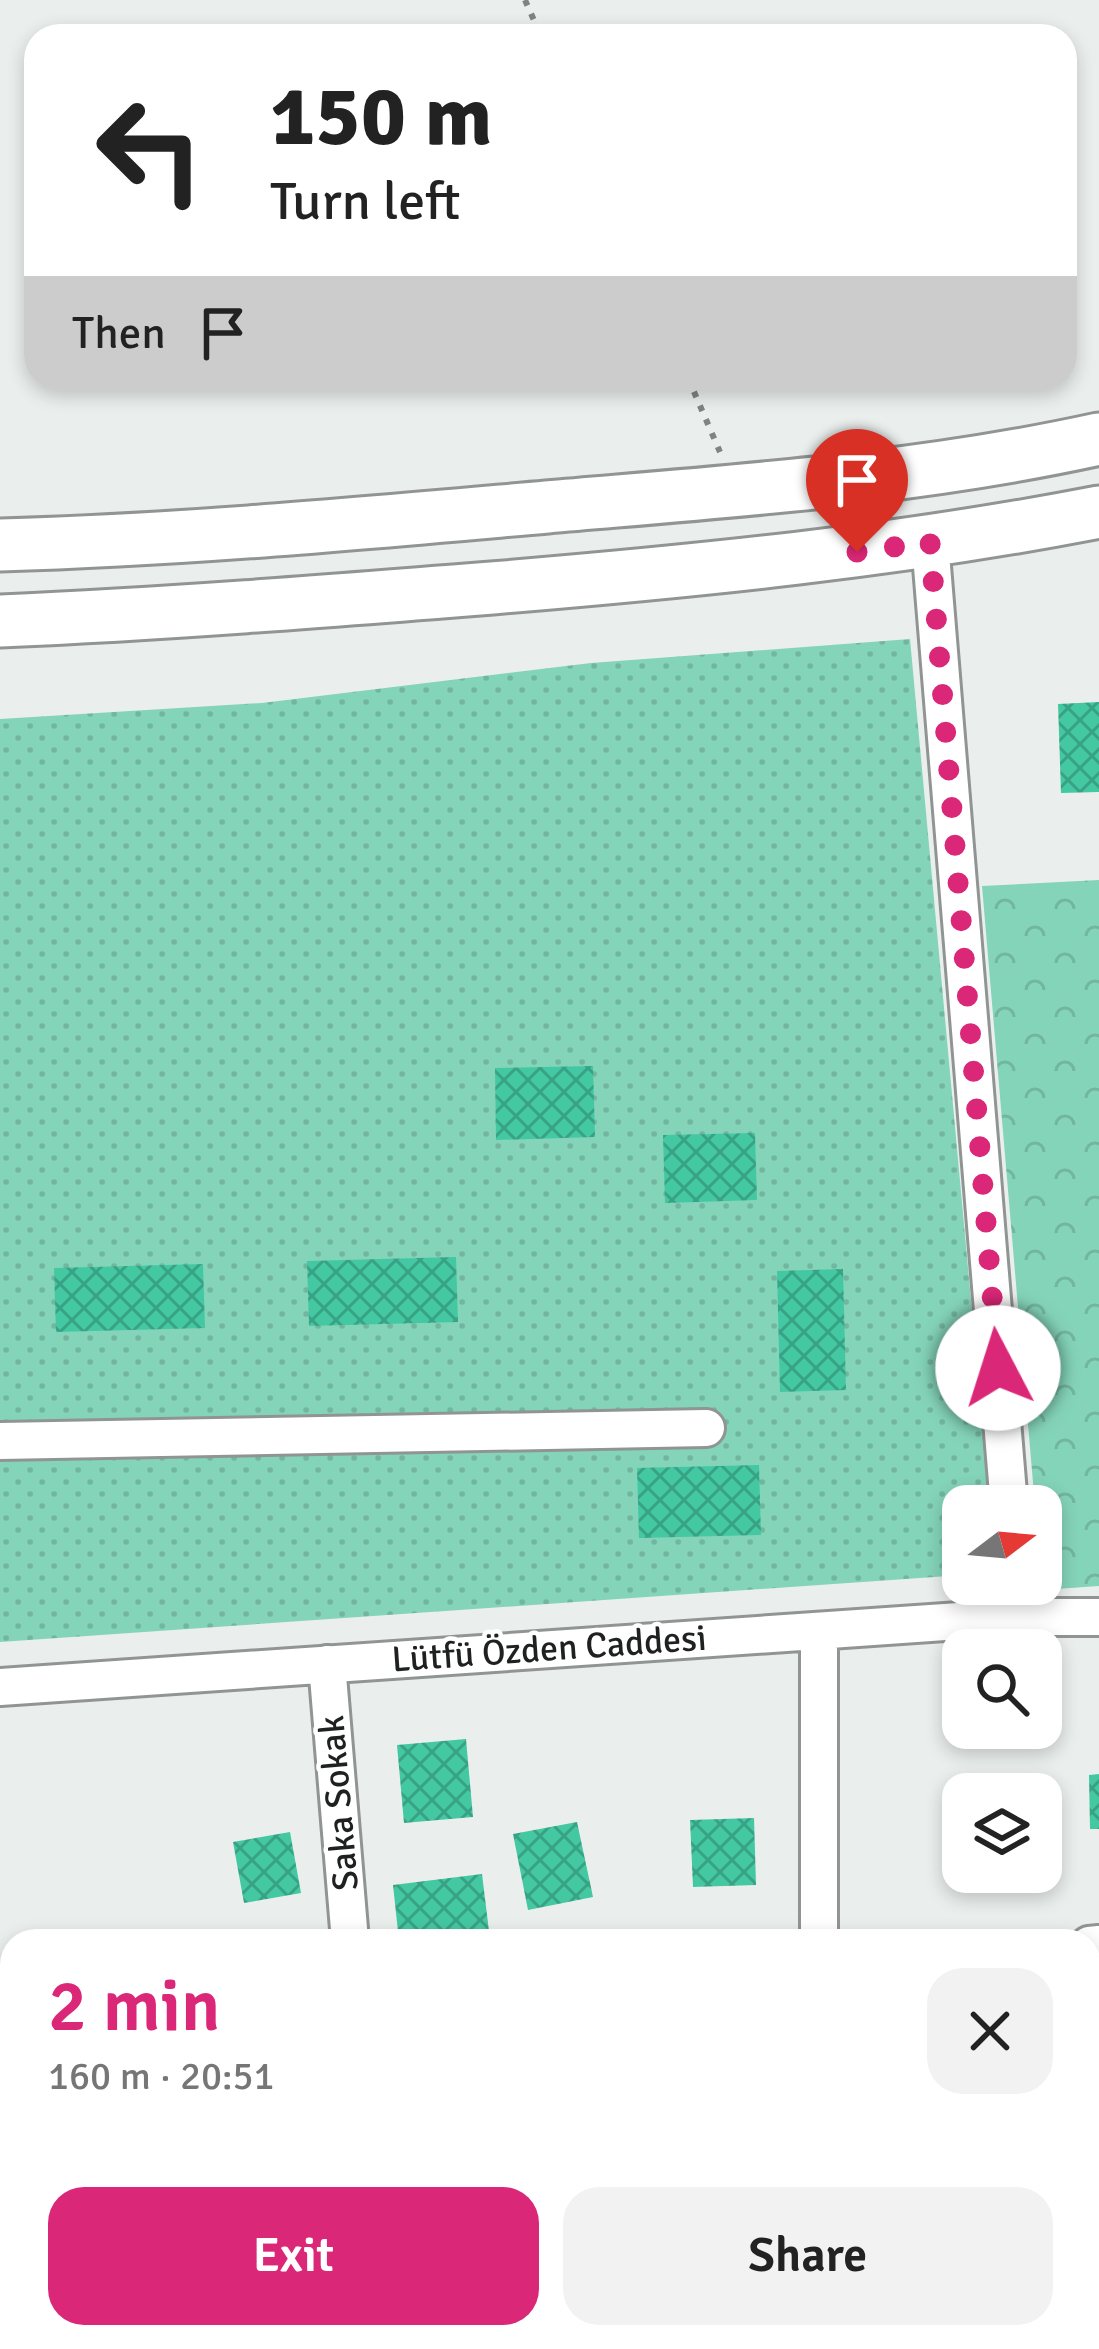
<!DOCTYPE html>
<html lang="en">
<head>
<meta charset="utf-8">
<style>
	:root { --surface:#fff; --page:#f2f2f2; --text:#222; --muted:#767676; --accent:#db2777 }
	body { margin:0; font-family:Signika,sans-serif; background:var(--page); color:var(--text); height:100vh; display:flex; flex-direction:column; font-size:45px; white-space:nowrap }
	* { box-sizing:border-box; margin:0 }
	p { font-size:39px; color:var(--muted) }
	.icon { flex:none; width:66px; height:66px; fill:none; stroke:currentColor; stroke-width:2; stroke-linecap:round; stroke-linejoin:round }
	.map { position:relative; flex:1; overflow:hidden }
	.details { position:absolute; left:0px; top:1929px; width:1101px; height:420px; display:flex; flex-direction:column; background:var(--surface); border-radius:36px 36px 0 0; box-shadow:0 6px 18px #0003 }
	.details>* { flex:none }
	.hud { position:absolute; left:24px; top:24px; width:1053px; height:366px; border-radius:36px; box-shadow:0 6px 18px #0003; background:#fff; color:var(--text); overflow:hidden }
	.needle { width:78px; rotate:74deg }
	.controls { position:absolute; left:942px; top:1485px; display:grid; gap:24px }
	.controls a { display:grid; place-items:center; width:120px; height:120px; border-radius:24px; background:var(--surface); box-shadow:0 6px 18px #0003; font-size:60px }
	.pin { position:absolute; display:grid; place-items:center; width:102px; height:102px; color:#fff; margin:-123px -51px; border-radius:50% 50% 50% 0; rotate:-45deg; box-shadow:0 0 12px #0007 }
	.pin .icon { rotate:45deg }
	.me { position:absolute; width:132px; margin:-66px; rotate:355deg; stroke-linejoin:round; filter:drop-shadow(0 0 9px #0008) }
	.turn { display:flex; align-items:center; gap:42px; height:252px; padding:0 48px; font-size:54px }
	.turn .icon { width:156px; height:156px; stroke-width:2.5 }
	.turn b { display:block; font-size:84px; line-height:102px }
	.then { display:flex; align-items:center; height:114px; padding:0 48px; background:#0003; gap:24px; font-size:45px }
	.round { display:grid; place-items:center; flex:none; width:126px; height:126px; border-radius:36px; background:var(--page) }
	.summary { display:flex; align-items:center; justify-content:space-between; height:204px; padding:0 48px }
	h1 { font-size:72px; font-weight:600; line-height:90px; color:var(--accent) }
	.primary-button { display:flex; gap:24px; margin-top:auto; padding:24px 48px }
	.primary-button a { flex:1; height:138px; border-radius:36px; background:var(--accent); color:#fff; font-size:48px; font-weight:600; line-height:138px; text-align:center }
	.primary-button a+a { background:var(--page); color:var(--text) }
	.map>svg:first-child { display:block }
	.grass { fill:url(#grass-dots) }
	.forest { fill:url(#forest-crowns) }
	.building { fill:url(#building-cross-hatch) }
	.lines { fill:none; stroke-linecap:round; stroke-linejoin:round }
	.minor-casing { stroke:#909593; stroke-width:42 }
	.secondary-casing { stroke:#909593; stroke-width:57 }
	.path { stroke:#7f8381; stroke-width:6; stroke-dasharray:6 9; stroke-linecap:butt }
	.minor { stroke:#fff; stroke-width:36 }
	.secondary { stroke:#fff; stroke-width:51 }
	.route { stroke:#db2777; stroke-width:21; stroke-dasharray:0 37.8 }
	.labels { text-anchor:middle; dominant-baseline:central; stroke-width:9; stroke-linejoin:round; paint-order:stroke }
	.street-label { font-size:36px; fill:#1f2120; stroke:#fff }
</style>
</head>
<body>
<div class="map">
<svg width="1099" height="2349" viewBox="0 0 1099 2349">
	<defs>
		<pattern id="grass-dots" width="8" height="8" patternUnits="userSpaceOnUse" patternTransform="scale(3)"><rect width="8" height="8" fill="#84d4b9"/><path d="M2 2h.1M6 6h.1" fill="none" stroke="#72b69f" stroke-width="1.8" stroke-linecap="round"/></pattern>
		<pattern id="forest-crowns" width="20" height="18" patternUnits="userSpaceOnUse" patternTransform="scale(3)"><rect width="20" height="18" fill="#84d4b9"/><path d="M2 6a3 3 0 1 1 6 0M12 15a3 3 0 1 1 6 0" fill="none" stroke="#72b69f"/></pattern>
		<pattern id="building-cross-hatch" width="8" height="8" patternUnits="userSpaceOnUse" patternTransform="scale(3)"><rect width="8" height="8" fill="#44c8a2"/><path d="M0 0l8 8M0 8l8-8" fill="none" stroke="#38a284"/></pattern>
	</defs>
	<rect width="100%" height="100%" fill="#eaefed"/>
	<!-- grass -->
	<path class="grass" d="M910,639L990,1506H963V1575L0,1642V719L262,703L591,663Z"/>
	<!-- forest -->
	<path class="forest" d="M1099,880V1586L1042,1590L1041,1506H1035L982,886Z"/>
	<!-- building -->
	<path class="building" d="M1099,702V792L1061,793L1058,704Z
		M593,1066L595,1137L496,1140L495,1068Z
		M755,1133L757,1200L665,1203L663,1135Z
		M456,1257L458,1322L309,1326L307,1261Z
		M203,1264L205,1328L56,1332L54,1268Z
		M843,1269L846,1390L780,1392L777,1271Z
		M759,1465L761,1535L639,1538L637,1468Z
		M466,1739L473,1817L404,1823L397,1745Z
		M1099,1774V1829H1090L1089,1775Z
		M1026,1787L1027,1794H963V1857H958L957,1788Z
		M754,1818L756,1885L693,1887L690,1820Z
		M577,1822L593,1897L528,1910L513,1834Z
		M290,1832L301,1893L244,1903L233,1842Z
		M482,1874L489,1931L399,1941L393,1885Z
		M1094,2048L1099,2049V2114H1092Z"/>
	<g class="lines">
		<defs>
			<path id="minor" d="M930,542L1009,1506
				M0,1441L706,1428
				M327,1664L350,1941
				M0,1687L1018,1617H1099
				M819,1941V1632
				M1089,1945L1099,1944
				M1089,2146L1099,2145
				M0,2180L12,2179
				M385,2337L386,2349"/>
			<path id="secondary" d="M0,545C183,540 364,523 547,507C732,491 917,479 1099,439
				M0,621C164,614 328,601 492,588C696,571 898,551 1099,512"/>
		</defs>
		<!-- minor casing -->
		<use href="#minor" class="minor-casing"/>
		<!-- secondary casing -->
		<use href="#secondary" class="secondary-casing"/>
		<!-- path -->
		<path class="path" d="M525,0L541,36
			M688,378L720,452"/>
		<!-- minor -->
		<use href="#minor" class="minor"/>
		<!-- secondary -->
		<use href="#secondary" class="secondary"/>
	</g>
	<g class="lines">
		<!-- route -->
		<path class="route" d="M857,552L930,542L998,1368"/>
	</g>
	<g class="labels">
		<!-- street labels -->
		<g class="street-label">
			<text transform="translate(549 1649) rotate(-4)">Lütfü Özden Caddesi</text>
			<text transform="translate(339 1803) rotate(-95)">Saka Sokak</text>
		</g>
	</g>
</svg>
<div class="controls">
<a><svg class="needle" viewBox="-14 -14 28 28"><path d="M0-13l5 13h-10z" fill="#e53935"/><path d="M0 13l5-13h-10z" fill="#767676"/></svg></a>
<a><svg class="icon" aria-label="search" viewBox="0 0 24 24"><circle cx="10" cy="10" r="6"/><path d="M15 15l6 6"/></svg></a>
<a><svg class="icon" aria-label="layers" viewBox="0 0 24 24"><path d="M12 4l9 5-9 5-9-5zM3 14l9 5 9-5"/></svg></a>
</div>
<div class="pin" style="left:857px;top:552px;background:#d93025"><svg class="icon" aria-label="arrive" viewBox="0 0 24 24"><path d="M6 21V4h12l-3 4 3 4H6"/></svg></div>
<svg class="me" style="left:998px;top:1368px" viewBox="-20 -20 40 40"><circle r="19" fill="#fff"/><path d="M0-13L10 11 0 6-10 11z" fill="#db2777"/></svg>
<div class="hud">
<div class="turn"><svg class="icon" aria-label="left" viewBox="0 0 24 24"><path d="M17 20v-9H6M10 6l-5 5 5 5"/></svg><div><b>150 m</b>Turn left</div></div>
<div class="then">Then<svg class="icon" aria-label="arrive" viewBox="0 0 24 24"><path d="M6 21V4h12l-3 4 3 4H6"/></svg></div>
</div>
<section class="details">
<div class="summary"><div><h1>2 min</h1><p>160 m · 20:51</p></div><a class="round"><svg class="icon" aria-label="close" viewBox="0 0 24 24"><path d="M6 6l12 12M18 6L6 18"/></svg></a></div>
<div class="primary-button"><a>Exit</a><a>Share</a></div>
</section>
</div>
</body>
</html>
